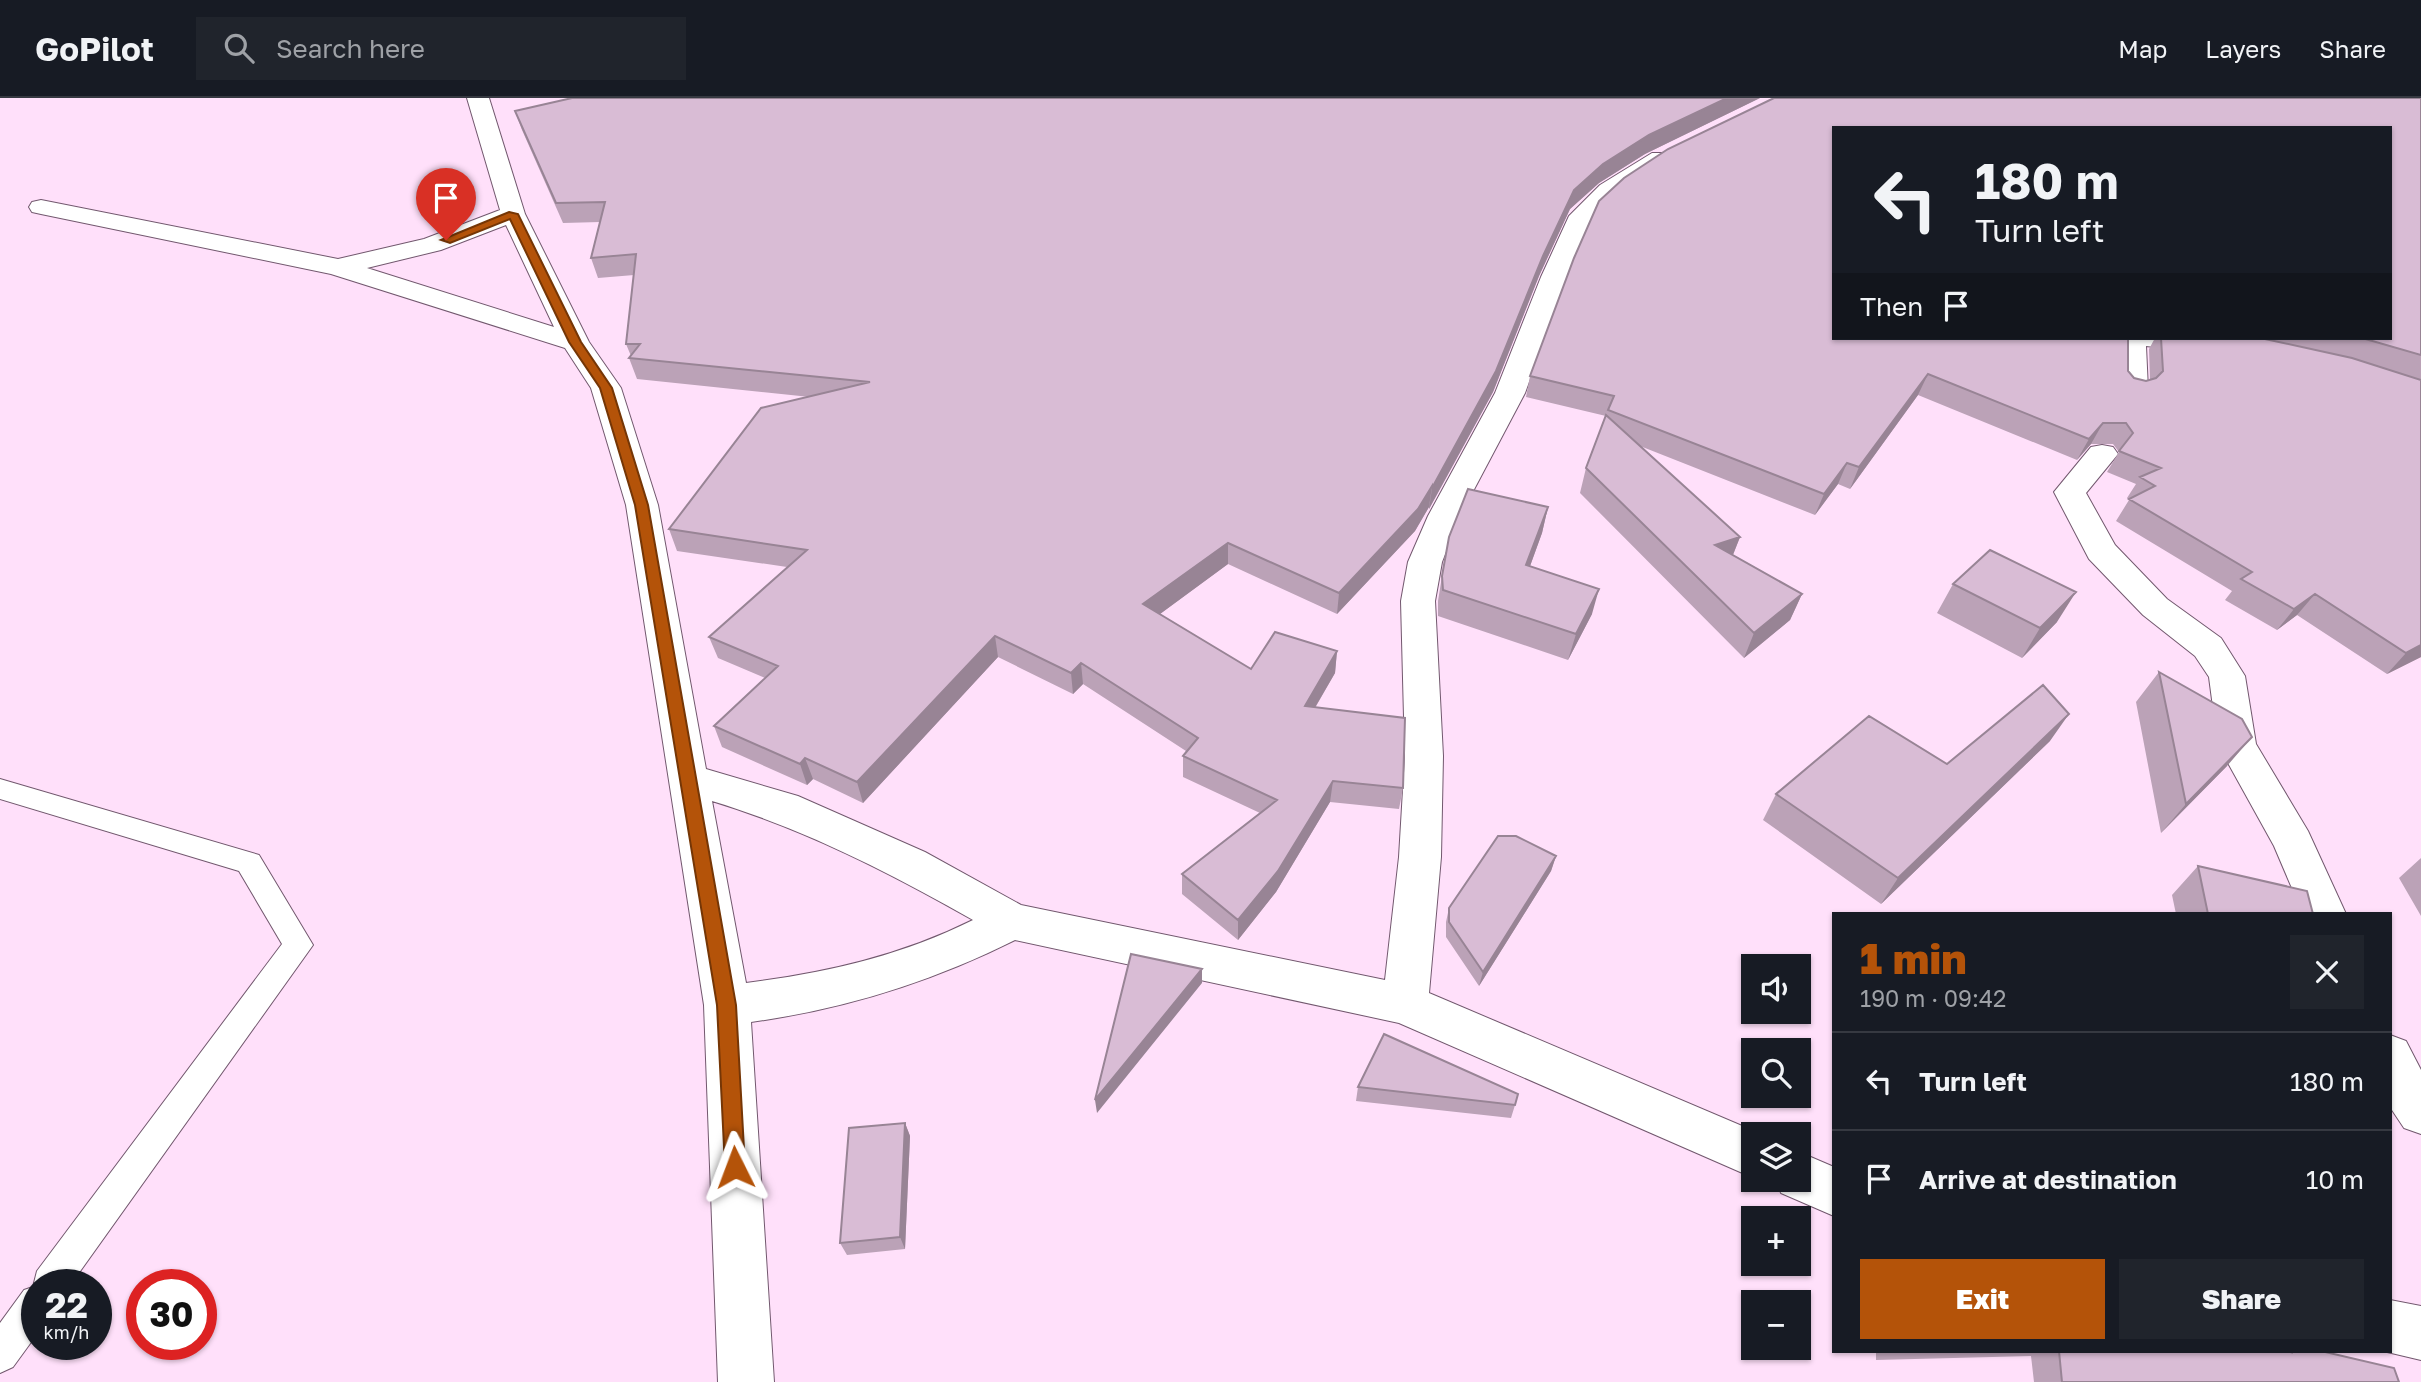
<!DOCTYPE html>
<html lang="en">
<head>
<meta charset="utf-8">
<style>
	:root { --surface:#171b24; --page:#20242c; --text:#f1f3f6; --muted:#9ea1a6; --line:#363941; --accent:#b45309 }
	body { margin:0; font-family:"Golos Text",sans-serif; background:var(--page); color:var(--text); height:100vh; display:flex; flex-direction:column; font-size:26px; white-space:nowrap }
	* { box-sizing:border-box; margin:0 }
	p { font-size:23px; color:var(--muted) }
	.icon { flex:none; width:38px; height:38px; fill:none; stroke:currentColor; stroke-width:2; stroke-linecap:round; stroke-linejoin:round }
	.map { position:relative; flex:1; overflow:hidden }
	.side { position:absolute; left:1832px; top:814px; width:560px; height:441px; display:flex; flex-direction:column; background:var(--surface); border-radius:0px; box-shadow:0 2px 5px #0004 }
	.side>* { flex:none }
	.guide { position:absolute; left:1832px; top:28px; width:560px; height:214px; border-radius:0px; box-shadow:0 2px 5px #0004; background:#171b24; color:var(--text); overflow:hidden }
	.buttons { position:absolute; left:1741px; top:856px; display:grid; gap:14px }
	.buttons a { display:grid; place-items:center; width:70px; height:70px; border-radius:0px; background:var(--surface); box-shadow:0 2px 5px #0004; font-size:35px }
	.speed { position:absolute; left:21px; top:1171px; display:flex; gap:14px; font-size:35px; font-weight:700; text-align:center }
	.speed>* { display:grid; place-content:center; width:91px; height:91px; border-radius:50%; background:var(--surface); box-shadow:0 2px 5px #0004; line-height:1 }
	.speed small { font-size:18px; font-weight:400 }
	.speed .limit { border:10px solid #d22; background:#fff; color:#111 }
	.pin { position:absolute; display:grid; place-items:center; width:60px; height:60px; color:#fff; margin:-72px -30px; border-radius:50% 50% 50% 0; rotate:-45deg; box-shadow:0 0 7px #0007 }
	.pin .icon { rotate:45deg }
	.me { position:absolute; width:77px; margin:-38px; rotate:357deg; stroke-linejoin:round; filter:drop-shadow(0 0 5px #0008) }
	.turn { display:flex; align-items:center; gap:24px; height:147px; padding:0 28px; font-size:32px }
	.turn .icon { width:91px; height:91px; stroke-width:2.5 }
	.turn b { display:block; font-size:49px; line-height:60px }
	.then { display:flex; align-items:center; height:66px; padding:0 28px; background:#0003; gap:14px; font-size:26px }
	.round { display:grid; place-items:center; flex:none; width:74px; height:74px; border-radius:0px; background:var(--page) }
	.headline { display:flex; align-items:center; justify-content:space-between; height:119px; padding:0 28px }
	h1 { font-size:42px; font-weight:800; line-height:52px; color:var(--accent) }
	.action { display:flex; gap:14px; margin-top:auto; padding:14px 28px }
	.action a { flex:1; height:80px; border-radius:0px; background:var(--accent); color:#fff; font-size:28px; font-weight:800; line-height:80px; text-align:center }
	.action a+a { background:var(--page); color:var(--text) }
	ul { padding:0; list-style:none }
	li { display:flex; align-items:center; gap:21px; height:98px; padding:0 28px; border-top:2px solid var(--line) }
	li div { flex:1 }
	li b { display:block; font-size:26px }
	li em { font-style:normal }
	header { display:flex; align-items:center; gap:42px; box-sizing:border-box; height:98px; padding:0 35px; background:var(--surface); border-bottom:2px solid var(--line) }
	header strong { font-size:33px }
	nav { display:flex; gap:38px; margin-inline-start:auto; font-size:24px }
	.search { width:490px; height:63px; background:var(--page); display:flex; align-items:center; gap:18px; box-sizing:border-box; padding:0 24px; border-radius:0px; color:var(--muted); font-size:26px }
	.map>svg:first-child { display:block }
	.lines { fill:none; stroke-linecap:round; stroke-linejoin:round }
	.lane-casing { stroke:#72586e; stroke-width:2 }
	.street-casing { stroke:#72586e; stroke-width:2 }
	.lane { fill:#fff; fill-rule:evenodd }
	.street { fill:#fff; fill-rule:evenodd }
	.wall { fill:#bba2b7; fill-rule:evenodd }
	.shaded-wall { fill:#988495 }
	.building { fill:#d9bcd5; stroke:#988495; stroke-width:2 }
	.route { fill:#b45309; stroke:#753606; stroke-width:2 }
</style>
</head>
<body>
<header>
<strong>GoPilot</strong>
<div class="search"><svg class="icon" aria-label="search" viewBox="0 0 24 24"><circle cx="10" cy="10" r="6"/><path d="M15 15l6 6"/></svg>Search here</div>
<nav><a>Map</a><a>Layers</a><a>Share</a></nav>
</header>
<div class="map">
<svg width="2421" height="1284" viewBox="0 0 2421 1284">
	<rect width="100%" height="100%" fill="#ffe0fa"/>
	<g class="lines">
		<defs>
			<path id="lane" d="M0,681L259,757L313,847L71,1186H37V1236L13,1269L0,1275V1225L24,1192L33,1189L37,1173L282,846L239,773L0,701Z"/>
			<path id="street" d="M467,0H489L525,116L589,244L621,290L658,407L706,671L798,698L925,754L1021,807L1385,882L1399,759L1405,658L1401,503L1408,464L1428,418L1495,295L1541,179L1569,118L1600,87L1652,55H1668L1672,60L1668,65L1618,97L1592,121L1567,179L1525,295L1460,418L1442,464L1435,503L1443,658L1441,759L1429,895L1761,1036H1754V1080L1399,925L1015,842C931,884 845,911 751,924L774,1284H718L704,907L626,407L591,290L565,250L331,176L41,116L32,114L29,109L32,104L41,102L338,161L424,141L500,112ZM506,127L554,229L367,170L441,152ZM712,703C804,731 889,774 973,822C901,858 825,875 746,885Z
				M2118,240H2213L2218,241L2222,247L2218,253L2208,255L2146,248L2148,292L2143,298L2133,301L2123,298L2118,292Z
				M2102,347L2113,349L2118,356L2086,395L2115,447L2167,501L2221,540L2245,578L2256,646L2308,733L2346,816H2303L2274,748L2218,647L2209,579L2195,558L2143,517L2089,461L2054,394L2091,349Z
				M2390,937L2406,943L2421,972V1036L2404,1030L2390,1009Z
				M1799,1054L1834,1069V1118L1781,1095L1776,1082H1799Z
				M2390,1202L2421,1208V1262L2383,1253H2390Z"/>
		</defs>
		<!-- lane casing -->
		<use href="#lane" class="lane-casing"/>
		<!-- street casing -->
		<use href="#street" class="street-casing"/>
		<!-- lane -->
		<use href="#lane" class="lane"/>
		<!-- street -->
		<use href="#street" class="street"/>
	</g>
	<!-- wall -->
	<path class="wall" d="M572,0H1760L1645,56L1599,85L1570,111L1539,178L1493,294L1429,411V409L1415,433L1337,516L1228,466L1160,516L1251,571L1337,553L1335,575L1315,610L1403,690L1399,711L1330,704L1276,794L1238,842L1182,796V776L1260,715L1183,679V658L1186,653L1083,586L1073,596L998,559L863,705L813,681L807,687L722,649L714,628L765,580L718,560L709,539L787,469L677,453L669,431L810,299L637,281L629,260L631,258L626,246L634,177L598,180L591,160L600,124L563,125L522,32L515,13Z
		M1774,0H2421V559L2387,576L2297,517L2277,532L2225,502L2232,493L2116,423L2129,402L2127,400L2136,386L2107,374L2119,354L2113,346H2091L2077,362L1918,297L1850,391L1838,386L1815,417L1640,348L1740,439L1733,457L1802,496L1790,522L1744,560L1580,395L1586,370L1606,318L1526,299L1530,278L1574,160L1599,103L1624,80L1668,51ZM1834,30H2390V240H2258L2263,241L2253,240H2155L2149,251L2150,282L2146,283L2134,280L2128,273V240H1834Z
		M1548,409L1542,435L1530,468L1592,516L1568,562L1438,518V503L1442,478Z
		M1953,486L2057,524L2022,560L1937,515Z
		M2159,574L2227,668L2161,735L2136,604Z
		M2050,643L1881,806L1763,722L1776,696L1947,666Z
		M1556,758L1551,773L1479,888L1446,839V824L1449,810Z
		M2421,760V818L2399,780Z
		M2198,768L2313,816H2176L2172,797Z
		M1358,989L1515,1007L1511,1020L1356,1003Z
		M905,1025L910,1038L905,1151L847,1157L840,1145Z
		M1876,1253H2321L2399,1284H2034L2031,1258L1876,1262Z"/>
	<!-- shaded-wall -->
	<path class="shaded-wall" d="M1727,0H1760L1645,56L1599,85L1570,111L1539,178L1493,294L1429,411L1432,390L1574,92L1603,66L1649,37Z
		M1928,276L1918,297L1850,391L1859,369Z
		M2103,325L2091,346L2077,362L2089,341Z
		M1847,365L1838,386L1815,417L1824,396Z
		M1432,388L1429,409L1415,433L1337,516L1339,495Z
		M1548,409L1542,435L1521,493L1526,467Z
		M1740,439L1730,464L1715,447Z
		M1228,445V466L1145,527L1143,506Z
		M1599,491L1592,516L1568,562L1576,536Z
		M2076,494L2057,524L2022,560L2040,530Z
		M1802,496L1790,522L1744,560L1754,535Z
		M2315,496L2297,517L2277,532L2294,511Z
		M995,538L998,559L863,705L857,684Z
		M2421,547V559L2387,576L2406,555Z
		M1337,553L1335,575L1303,630L1305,608Z
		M1081,565L1083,586L1073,596L1071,575Z
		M2069,616L2050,643L1881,806L1898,780Z
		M2252,639L2227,668L2161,735L2186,706Z
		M805,660L813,681L807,687L800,666Z
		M1333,683L1330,704L1276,794L1238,842V822Z
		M1556,758L1551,773L1479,888L1483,874Z
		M1202,871V885L1097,1015L1095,1002Z
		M905,1025L910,1038L905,1151L900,1139Z"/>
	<!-- building -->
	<path class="building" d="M572,0H1727L1649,37L1603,66L1574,92L1543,158L1496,273L1432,390V388L1418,411L1339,495L1228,445L1143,506L1251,571L1275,534L1337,553L1305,608L1405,620L1403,690L1333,683L1278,773L1238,822L1182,776L1277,702L1183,658L1198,640L1081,565L1071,575L995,538L857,684L805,660L800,666L714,628L778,568L709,539L807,452L669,431L761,310L870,284L629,260L640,246H626L636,156L591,160L605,104L556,105L515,13Z
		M1774,0H2421V257L2362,240H2390V30H1834V240H2128V273L2134,280L2146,283L2156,280L2163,273L2161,240H2253L2265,241L2352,260L2421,282V547L2406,555L2315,496L2294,511L2241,481L2252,474L2129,401L2155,388L2140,379L2161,370L2119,353L2133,335L2126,325H2103L2089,341L1928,276L1859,369L1847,365L1824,396L1608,312L1614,298L1530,278L1574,160L1599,103L1624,80L1668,51Z
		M1606,317L1740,439L1715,447L1802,496L1754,535L1586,370Z
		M1468,391L1548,409L1526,467L1599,491L1576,536L1443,492L1442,478L1449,439Z
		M1990,452L2076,494L2040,530L1953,486Z
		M2159,574L2242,621L2252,639L2186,706Z
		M2043,587L2069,616L1898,780L1776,696L1869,618L1947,666Z
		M1498,738H1516L1556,758L1483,874L1449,824V810Z
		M2198,768L2307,793L2313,816H2208Z
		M1131,856L1202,871L1095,1002Z
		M1384,936L1518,996L1515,1007L1358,989Z
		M905,1025L900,1139L840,1145L849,1030Z
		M2059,1253H2286L2290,1254L2289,1253H2321L2394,1270L2399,1284H2062Z"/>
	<!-- route -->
	<path class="route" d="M509,114L518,116L581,244L612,290L648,407L736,907L745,1069L742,1076L735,1079L728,1076L725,1069L717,907L635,407L600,290L569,244L510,121L450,145L441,142Z"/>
</svg>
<div class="buttons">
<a><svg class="icon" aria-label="sound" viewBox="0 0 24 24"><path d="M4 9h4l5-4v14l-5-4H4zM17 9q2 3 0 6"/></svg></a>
<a><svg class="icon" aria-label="search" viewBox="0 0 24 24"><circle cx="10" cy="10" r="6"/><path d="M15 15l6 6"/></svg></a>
<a><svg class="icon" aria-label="layers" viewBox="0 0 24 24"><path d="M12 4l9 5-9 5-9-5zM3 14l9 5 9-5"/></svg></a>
<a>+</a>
<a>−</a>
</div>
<div class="speed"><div>22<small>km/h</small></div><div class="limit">30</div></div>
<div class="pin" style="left:446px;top:142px;background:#d93025"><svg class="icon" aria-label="arrive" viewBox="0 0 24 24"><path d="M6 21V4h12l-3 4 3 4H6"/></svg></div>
<svg class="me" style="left:735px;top:1069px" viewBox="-20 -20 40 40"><path d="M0-17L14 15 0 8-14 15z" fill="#b45309" stroke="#fff" stroke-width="4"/></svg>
<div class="guide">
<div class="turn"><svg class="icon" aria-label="left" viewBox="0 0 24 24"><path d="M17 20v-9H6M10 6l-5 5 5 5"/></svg><div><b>180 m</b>Turn left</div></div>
<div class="then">Then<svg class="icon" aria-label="arrive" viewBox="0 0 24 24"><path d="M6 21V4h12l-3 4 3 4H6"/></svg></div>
</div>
<section class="side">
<div class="headline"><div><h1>1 min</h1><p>190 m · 09:42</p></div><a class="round"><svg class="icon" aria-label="close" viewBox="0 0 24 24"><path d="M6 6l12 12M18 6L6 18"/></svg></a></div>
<ul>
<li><svg class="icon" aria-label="left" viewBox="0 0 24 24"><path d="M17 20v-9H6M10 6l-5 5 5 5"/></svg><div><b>Turn left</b></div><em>180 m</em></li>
<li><svg class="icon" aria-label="arrive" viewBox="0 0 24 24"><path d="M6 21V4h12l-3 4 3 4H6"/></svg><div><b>Arrive at destination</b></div><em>10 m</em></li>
</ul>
<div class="action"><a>Exit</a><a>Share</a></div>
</section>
</div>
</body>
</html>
